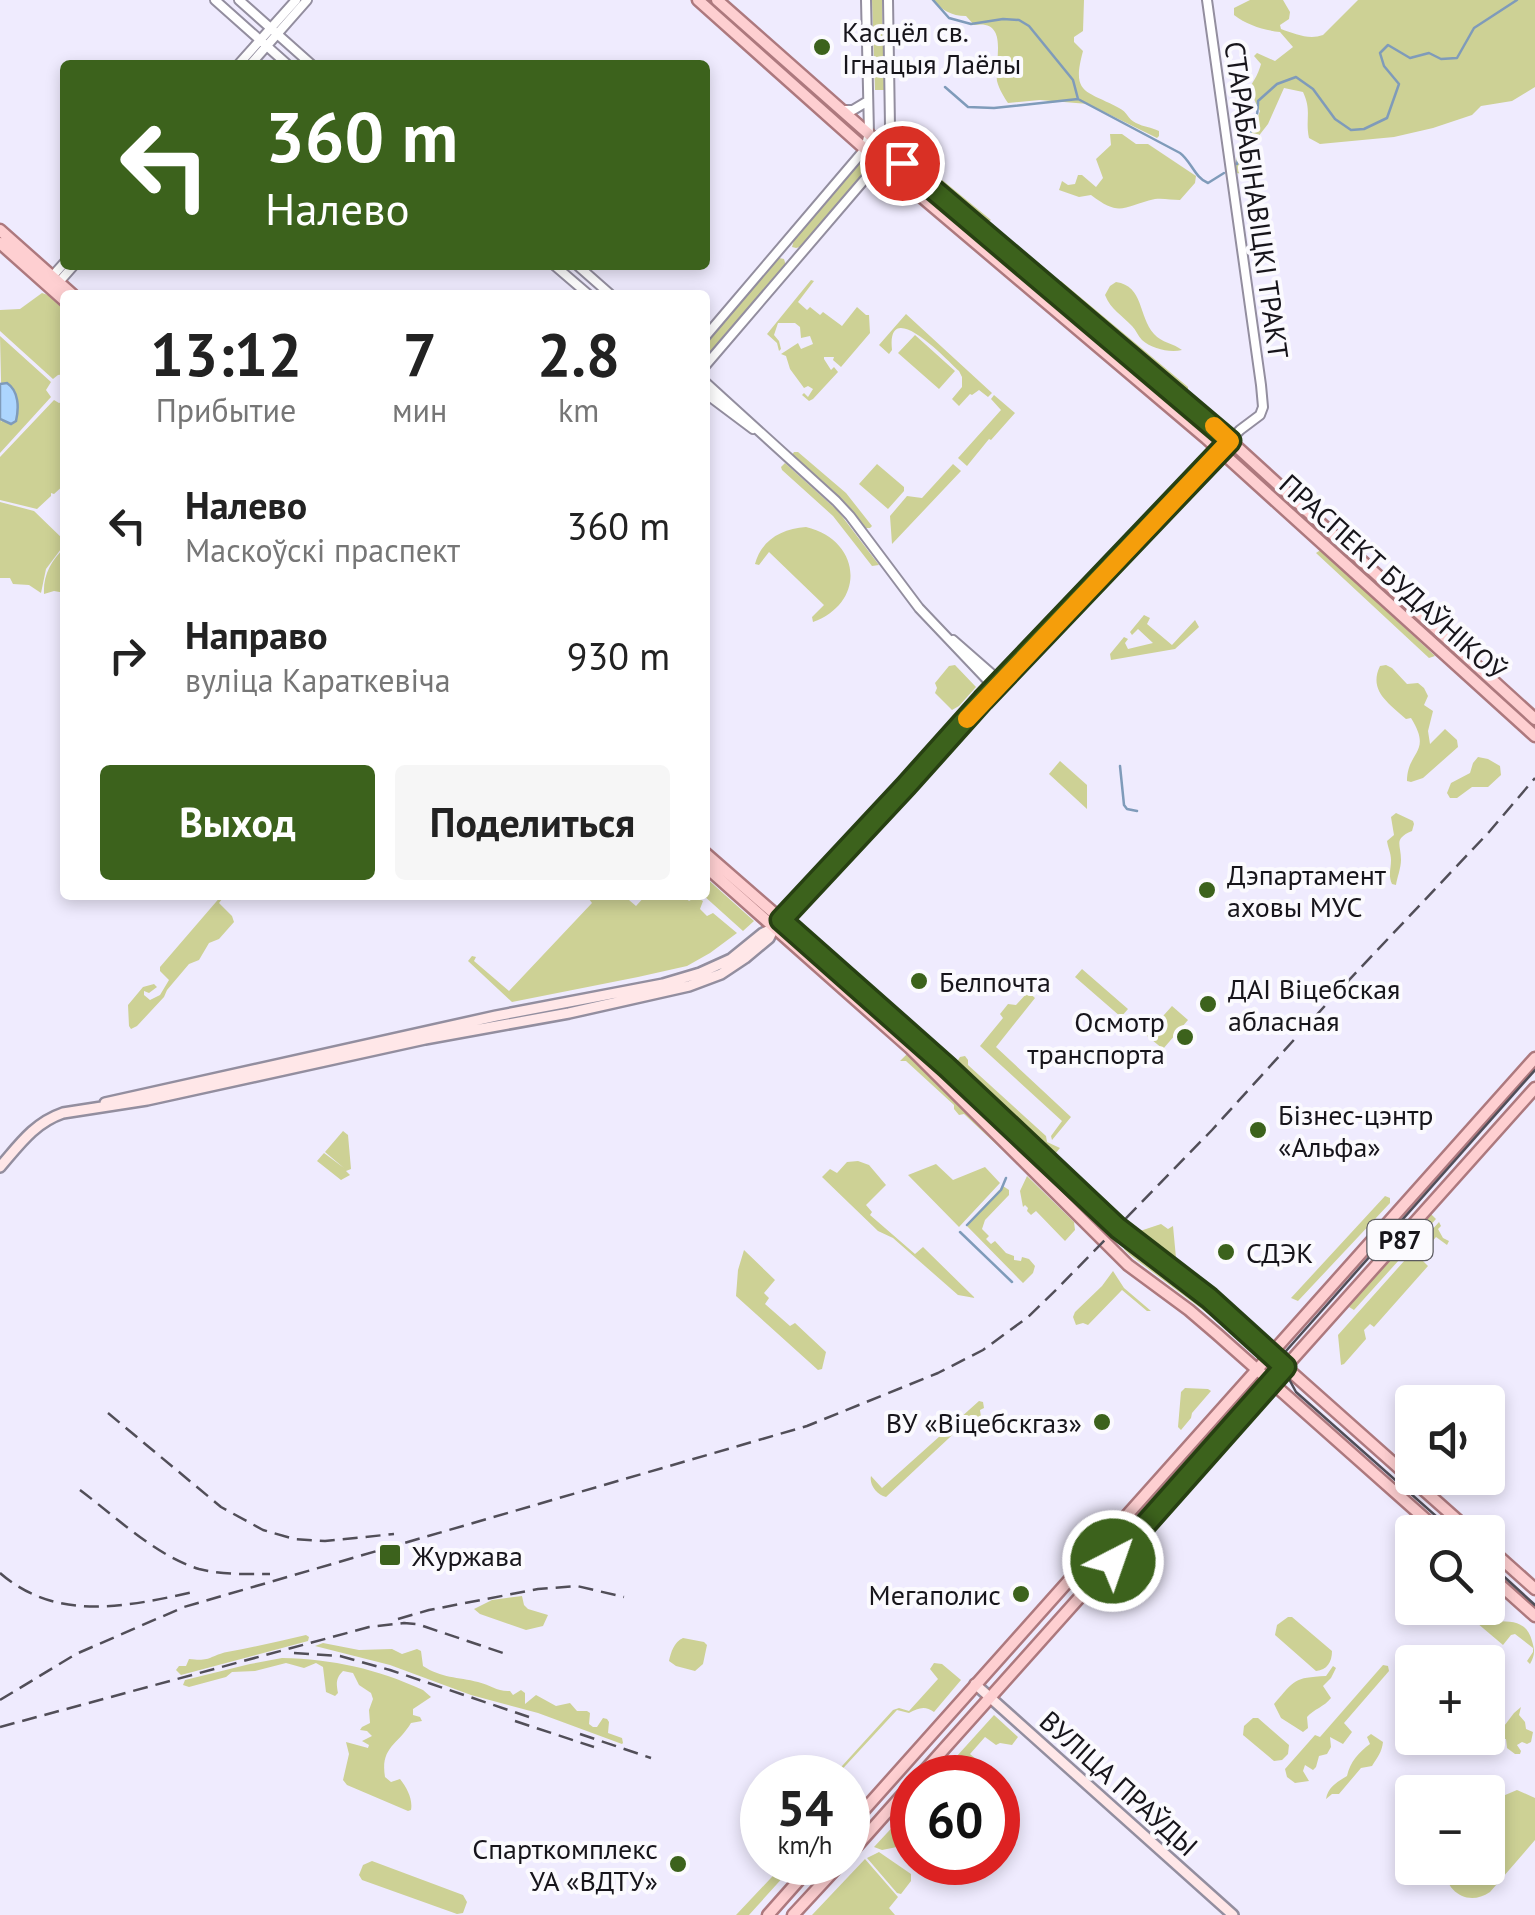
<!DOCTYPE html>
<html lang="ru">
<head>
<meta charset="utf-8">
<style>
	:root { --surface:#fff; --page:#f6f6f6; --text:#222; --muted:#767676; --accent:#3c621c }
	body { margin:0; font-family:"PT Sans",sans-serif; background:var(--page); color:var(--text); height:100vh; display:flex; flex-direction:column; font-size:38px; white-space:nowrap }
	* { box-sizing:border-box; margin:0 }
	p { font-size:32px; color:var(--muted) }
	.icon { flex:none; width:55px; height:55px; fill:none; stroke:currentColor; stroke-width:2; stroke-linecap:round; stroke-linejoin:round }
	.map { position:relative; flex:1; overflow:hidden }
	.side { position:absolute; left:60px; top:290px; width:650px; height:610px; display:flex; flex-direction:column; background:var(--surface); border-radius:10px; box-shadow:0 5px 15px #0003 }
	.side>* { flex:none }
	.hud { position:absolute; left:60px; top:60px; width:650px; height:210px; border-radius:10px; box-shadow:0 5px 15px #0003; background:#3c621c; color:#fff; overflow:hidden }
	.fabs { position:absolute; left:1395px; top:1385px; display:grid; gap:20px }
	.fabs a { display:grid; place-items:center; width:110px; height:110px; border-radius:10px; background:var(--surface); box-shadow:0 5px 15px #0003; font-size:50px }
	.speed { position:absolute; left:740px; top:1755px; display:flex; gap:20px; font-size:50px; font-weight:700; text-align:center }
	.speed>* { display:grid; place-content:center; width:130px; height:130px; border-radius:50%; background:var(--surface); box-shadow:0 5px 15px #0003; line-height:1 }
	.speed small { font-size:25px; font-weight:400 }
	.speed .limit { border:15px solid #d22; background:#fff; color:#111 }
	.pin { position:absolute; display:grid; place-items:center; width:85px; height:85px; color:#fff; margin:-42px; border:5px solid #fff; border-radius:50%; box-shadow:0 2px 10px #0007 }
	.me { position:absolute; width:110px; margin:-55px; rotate:41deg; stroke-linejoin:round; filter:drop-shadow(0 0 8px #0008) }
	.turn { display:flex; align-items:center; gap:35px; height:210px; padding:0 40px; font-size:45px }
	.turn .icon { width:130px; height:130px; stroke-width:2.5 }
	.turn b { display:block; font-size:70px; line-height:85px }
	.eta { display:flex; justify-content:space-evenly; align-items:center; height:170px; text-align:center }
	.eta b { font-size:60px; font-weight:700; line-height:70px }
	.primary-button { display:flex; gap:20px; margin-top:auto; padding:20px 40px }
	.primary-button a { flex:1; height:115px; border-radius:10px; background:var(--accent); color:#fff; font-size:40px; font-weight:700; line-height:115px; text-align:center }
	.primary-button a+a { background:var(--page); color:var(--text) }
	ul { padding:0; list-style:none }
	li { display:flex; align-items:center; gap:30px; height:130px; padding:0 40px }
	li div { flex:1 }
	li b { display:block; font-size:38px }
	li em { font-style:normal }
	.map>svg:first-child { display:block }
	.green { fill:#cdd195 }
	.water { fill:#acd5fe; stroke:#7f9bba; stroke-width:2.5 }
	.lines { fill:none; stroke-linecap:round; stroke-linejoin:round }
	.stream { stroke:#7f9bba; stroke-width:2.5 }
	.tertiary-casing { stroke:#938e9f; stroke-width:12 }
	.secondary-casing { stroke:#938e9f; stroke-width:14 }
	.primary-casing { stroke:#ad797e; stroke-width:15 }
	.tertiary { stroke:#fff; stroke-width:8 }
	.secondary { stroke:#ffe7e8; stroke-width:9 }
	.primary { stroke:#fecfd1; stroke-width:10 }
	.tram { stroke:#514e58; stroke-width:2.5 }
	.rail { stroke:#514e58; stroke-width:2.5; stroke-dasharray:15 8; stroke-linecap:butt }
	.route-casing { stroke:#274012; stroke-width:25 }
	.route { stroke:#3c621c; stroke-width:18 }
	.slow { stroke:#f59e0b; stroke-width:18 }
	.poi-dot { fill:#3c621c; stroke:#fbfafe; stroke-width:4 }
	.labels { text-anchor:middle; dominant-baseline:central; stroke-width:8; stroke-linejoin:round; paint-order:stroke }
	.shield { fill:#fbfafe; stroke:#5b5a5f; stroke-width:2.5 }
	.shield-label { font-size:25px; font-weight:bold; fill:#17151b }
	.poi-label { font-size:28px; fill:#17151b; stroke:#fbfafe; text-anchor:start }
	.street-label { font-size:28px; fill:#17151b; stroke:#fbfafe }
</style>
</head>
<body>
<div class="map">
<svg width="1535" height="1915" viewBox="0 0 1535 1915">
	<rect width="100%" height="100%" fill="#efebfe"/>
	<!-- green -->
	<path class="green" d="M872,0H882L884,90H875Z
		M933,0H1084L1083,31L1074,37V42L1083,51C1071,95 1086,90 1119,108C1128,112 1127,119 1136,123C1144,127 1151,127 1159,131V136L1157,138L1088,104L1040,100L1008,103C1004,97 999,89 997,81C994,61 1010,19 974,25L966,16C951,16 942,10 933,0Z
		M1250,0H1283L1290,12L1289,19L1280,25L1281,29C1295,34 1309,40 1323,35L1358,0H1535V87L1512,101L1481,106L1472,115L1433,128L1394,137L1320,144L1309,138C1305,119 1312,111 1303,92L1284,88L1268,124L1247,151L1245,174L1236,173V152L1254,127L1260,111C1243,78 1253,92 1261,64L1254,56L1257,53L1275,61L1293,47L1280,32C1263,30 1247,25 1234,15V8Z
		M1110,134H1122L1136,144H1148L1196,176L1195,183L1180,200C1172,200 1163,198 1155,199C1123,206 1121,218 1091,195L1079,197L1059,190L1062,181L1068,185L1075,184L1078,175H1082L1096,187L1103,178L1096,159L1111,145Z
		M913,156L991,220L984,225L908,159Z
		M859,163L867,170L800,247L796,248L792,247L794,240Z
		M779,258L784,259L786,266L706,358L705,344Z
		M811,280L814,281L798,302L807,310L810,307L820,315L823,312L842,326L857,307L866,315H869L870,333L841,367L833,360L834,357H824V359L831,370L834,367L838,372L813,399L809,401L802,395L804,393L808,397L813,389L808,386L804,388L790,369L786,356L781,354L798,343L801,349L813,344L810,336L801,338L800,327L795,323H778L774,335L779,341L781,349L779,351L777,343L767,334Z
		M1061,281L1188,387V393L1187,395L1168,382L1056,286Z
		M1116,282C1144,286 1138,316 1154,334C1162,343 1173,343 1182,350C1170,353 1152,349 1142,340C1138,336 1136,330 1132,326C1122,315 1111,310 1105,295L1110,286Z
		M42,293L48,295L65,311V374L58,375L53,379L0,331V310L20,309Z
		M906,314L992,393L988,397L979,390L972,395L970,394L959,406L952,399L962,387V377L959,371C948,361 886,294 892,350L889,354L879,345Z
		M915,335L955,371L939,389L898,353Z
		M0,336L51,382L46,390L51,397L0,453V419L2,422Z
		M994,395L1015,413L991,440L989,439L967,466L958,458L1001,410L991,399Z
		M54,400L59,403L65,401V484L54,494L51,493V496L37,509L0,500V457Z
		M794,452H798L846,493L872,526L870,528H865L833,491L792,455Z
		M785,463L838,511L879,565L872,566L833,516L782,470L781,467Z
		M877,464L904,487V491L888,509L859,484Z
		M953,464L961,471L892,544L890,516L907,496L922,498Z
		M0,502L34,511L65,541L64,545L46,569L41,593L29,585L13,584L10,578H0Z
		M806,527C861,540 867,602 813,622L812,617L824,605L769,552L759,565L755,564C762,539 782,529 806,527Z
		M65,547V593L54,591L44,594C43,575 51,561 65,547Z
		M1319,551H1323L1435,656L1429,658L1316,553Z
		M1144,615L1150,618L1147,624L1172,645L1195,620L1199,627L1175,649L1111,660L1110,654L1124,637L1128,639L1125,643L1128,649L1153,643L1138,629L1132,635L1130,632Z
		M955,665L976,687L959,706L952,710L935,693L937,688L935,683L949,666Z
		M1386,665L1392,668L1407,684L1418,683L1424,688L1428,696L1424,705L1433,711L1428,731L1430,744L1445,729L1457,740L1458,747L1423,778L1411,782L1407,781C1407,751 1433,753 1411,718L1406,719C1389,703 1368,691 1380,666Z
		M1478,757L1488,759L1500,766L1501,775L1488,787H1472L1457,798H1450L1447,793L1451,783L1470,773L1473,763Z
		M1060,761L1087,785V809L1049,774Z
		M1396,813L1413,821L1414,824L1412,831C1393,839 1401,844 1401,860C1401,868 1397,878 1396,885L1392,884C1388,875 1391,869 1391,860C1391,853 1388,848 1387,841L1394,835L1391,817Z
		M705,877L754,921L743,931L703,895H705Z
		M222,895H225L219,903L232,916L234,922L219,939L209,943L199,960L189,964L167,990L164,997L137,1026L131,1029L129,1026L128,1005L143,987L154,984L157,987L149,993L144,991V995L150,1000L160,995L169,980L160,971V967Z
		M586,895H618L624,900L630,895L629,900L636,906L646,895H683L689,901L696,897L703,901L700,909L707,916L713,913L737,933L710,953L687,966L638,977L512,1002L468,961L472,956L476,957L474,961L509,991L592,903Z
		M1082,969L1128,1009L1121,1017L1075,977Z
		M1028,992L1035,998L996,1047L1071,1117L1052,1140L1051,1136L1062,1121L980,1046L1003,1018L1000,1014L1008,1004L1016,1005Z
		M1172,1006L1188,1020L1163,1049L1146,1035Z
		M907,1054L967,1110L1015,1162L964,1114L959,1115L954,1109V1105L906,1061H900Z
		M965,1056L968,1060V1065L1046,1136L1047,1142L1060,1148L1055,1154L1038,1143L955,1065L960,1057Z
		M343,1131L348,1135L351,1169L346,1171L350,1175L341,1180L317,1161L324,1153L344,1168L325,1152Z
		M858,1161L869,1165L886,1185L866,1205L872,1212L870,1215L915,1254L923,1247L975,1298L958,1295L893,1238L878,1231L822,1177L830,1169L837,1173L847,1162Z
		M936,1164L953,1180L985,1167L1000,1183L959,1227L908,1175Z
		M1027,1176L1074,1222L1075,1230L1065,1241L1036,1211L1031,1215L1027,1211L1028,1208L1025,1205L1023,1207L1020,1191Z
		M1003,1186L1009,1190V1195L985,1220L982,1229L989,1236L986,1239L991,1244L995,1241L1006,1253L1014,1256V1260L1021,1261L1022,1257L1029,1259L1035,1266L1033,1273L1023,1283L966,1225Z
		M1385,1196L1390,1198V1203L1298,1301L1291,1298Z
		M1430,1213L1436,1219L1354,1310L1349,1307L1358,1294Z
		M1439,1222L1441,1226L1438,1229L1443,1238L1449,1241L1447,1245L1436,1237L1419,1257L1428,1266L1374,1327L1370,1324L1364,1330L1366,1339L1344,1364L1341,1365L1338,1335Z
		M1161,1224L1168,1229L1173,1226L1176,1258L1134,1233Z
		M1126,1247L1217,1311L1260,1348V1352L1256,1353L1211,1316L1130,1255L1124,1249Z
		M744,1250L775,1280L764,1293L769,1298L765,1304L790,1326L795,1323L826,1352L822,1369L818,1370L736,1296L738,1270Z
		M1113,1271L1124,1288L1151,1311H1147L1122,1290L1088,1325L1083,1323L1076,1325L1073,1317L1075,1312L1102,1286Z
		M1185,1388L1208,1389L1211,1391L1192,1413L1191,1418L1181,1430L1178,1427L1181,1392Z
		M979,1401L983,1402L984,1408L980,1410L981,1417L974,1420L979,1429L973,1432L964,1424L886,1497C877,1495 869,1485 871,1476L882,1488Z
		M522,1596L524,1605L528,1609L548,1615L543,1626L526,1630L480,1614L474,1609L492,1600Z
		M1288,1617H1292L1332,1651C1332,1662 1327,1670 1316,1671L1275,1635L1277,1625Z
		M1485,1621C1506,1622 1526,1617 1532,1641C1535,1651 1535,1655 1530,1664L1527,1661L1533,1652V1648L1515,1634L1511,1635L1503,1645L1477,1623Z
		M306,1635L309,1637L308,1641L297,1644L181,1675L176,1670L179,1666H186L189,1659C211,1662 209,1656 227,1652C254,1647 280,1641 306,1635Z
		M683,1638L704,1642L707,1645L703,1664L695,1671L676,1666L669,1661C671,1652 674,1642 683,1638Z
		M323,1643L359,1650L392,1649L402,1654L417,1649L421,1651L423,1666C441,1678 458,1677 478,1682C490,1685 498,1692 510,1691L513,1695L521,1690L525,1693V1704L536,1695L556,1706L570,1703L577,1711H587L590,1713L589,1724L593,1727H597L603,1718L607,1719L609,1722L608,1733L622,1738L623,1743L622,1744L538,1713L471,1695L390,1665L315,1646Z
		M282,1658C333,1659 377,1669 423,1690L431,1697L413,1709V1715L420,1717L422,1721L411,1723C398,1745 380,1747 385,1777L391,1782L400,1779C407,1788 413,1799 411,1810L408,1811L347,1785L343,1780L349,1754L346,1742L368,1748L369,1745L362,1741L372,1736L367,1731L360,1730L362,1727L370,1723L369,1710L373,1699L371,1693L359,1685L353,1673L343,1671C336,1678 336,1683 338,1693L335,1696L326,1692L323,1667L316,1663L304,1668L286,1663L255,1671L232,1672L226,1677L189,1687L183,1685L185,1680L250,1664Z
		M934,1663L942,1664L961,1680L934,1712C925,1705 918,1708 909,1713L897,1710L835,1777H832L893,1710L899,1708L909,1711L938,1679L930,1669Z
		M1383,1665L1388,1666L1389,1671L1344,1723L1352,1732L1343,1744L1330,1737L1331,1747L1327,1754L1319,1756L1316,1767L1313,1770L1305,1765L1303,1771L1309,1781L1295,1783L1287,1777L1285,1769L1315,1735L1320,1737Z
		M1333,1666L1336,1668L1331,1678L1323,1686L1331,1698C1324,1707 1314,1709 1307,1717L1308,1728L1303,1732L1281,1718L1274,1704C1296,1679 1293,1678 1326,1676Z
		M1521,1707L1519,1715L1525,1722L1526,1729L1533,1732L1531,1742L1527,1744L1522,1742L1517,1745L1521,1751L1520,1754H1515L1507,1748L1506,1739H1499L1498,1734L1514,1713Z
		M994,1715L1018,1737L1012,1745L1000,1743L996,1745L985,1737L970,1754L985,1767L979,1775L981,1777H938Z
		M1253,1718H1258L1289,1745L1288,1754L1282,1760L1274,1761L1243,1735L1244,1726Z
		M1371,1734L1383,1742C1382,1752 1377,1758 1372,1766L1361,1768L1339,1794H1332L1326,1799C1328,1787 1337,1782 1347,1776C1350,1762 1359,1752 1370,1744L1367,1737Z
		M1517,1790L1535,1798V1840L1490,1892C1468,1907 1446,1892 1444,1868H1488V1810L1498,1798Z
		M899,1820L912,1824V1844L882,1850L874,1847Z
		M879,1852L911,1874V1881L901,1894L897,1893L867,1858Z
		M865,1859L898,1897L889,1908L895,1915H812Z
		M372,1861L463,1895L467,1902L463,1913L457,1914L362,1880L359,1875L363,1865Z
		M785,1863H796L749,1915H736Z"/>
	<!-- water -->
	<path class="water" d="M7,383C19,391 19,408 16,421L11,424L0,419V384Z"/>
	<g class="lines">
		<!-- stream -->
		<path class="stream" d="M933,0L949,18L971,24L1003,19L1019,20L1029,26L1073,80L1078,99L1180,153C1191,161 1195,178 1208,183L1224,173
			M945,87L968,107L994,108L1078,99
			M1237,164C1242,139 1259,130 1258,101L1277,84L1296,77L1313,89L1335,119L1351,130L1364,129L1387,118L1399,84L1384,66L1380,53L1388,45L1410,58L1429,53L1441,59L1457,58L1474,28L1517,0
			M1120,766L1124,805L1127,809L1137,811
			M967,1225L1001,1190L1006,1178
			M960,1232L1012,1282"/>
		<defs>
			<path id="tertiary" d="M215,0L288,65
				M239,0L312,65
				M238,65L296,0
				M250,65L307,0
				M843,110H853L868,101
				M554,265L589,295
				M577,265L611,295
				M49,280L65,262
				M55,283L59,282L74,265
				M705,337L865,149L869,133L866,0
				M705,366L871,172L886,149L890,126L888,0
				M705,382L836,501L850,516L919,608L995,688
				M705,393L753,429
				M953,640L1001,682
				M780,921L1156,517L1240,430L1260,415L1263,407L1261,385L1207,0"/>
			<path id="secondary" d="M105,1103L496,1016L663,984L700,973L731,959L763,933L774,928
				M0,1167C19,1145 34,1123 63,1113L147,1100L425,1039L569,1013L689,986L721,974L745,958L769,938L774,928
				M975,1684L1233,1915"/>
			<path id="primary" d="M698,0L865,149L1206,438L1535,736
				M717,0L906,167L1215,427L1535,719
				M0,230L73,295
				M0,243L65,301
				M705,853L859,987L1118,1228L1209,1299L1471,1532
				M705,866L910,1048L1128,1265L1189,1310L1217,1334L1440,1532
				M1488,1547L1535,1589
				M1488,1574L1535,1616
				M918,1778L1535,1088
				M848,1828L1535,1058
				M848,1856L912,1784
				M768,1915L815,1862
				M793,1915L842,1862"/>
		</defs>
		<!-- tertiary casing -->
		<use href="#tertiary" class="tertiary-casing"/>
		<!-- secondary casing -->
		<use href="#secondary" class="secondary-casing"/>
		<!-- primary casing -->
		<use href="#primary" class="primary-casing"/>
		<!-- tertiary -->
		<use href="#tertiary" class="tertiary"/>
		<!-- secondary -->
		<use href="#secondary" class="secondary"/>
		<!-- primary -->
		<use href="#primary" class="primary"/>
		<!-- tram -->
		<path class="tram" d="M1454,1532L1296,1392L1289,1379L1286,1351L1535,1070
			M1488,1562L1535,1605"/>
		<!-- rail -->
		<path class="rail" d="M108,1413L221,1507L263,1530L294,1539L325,1541L394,1534
			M80,1490C116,1517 156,1556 199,1569C223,1575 247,1574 270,1574
			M0,1573C56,1622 126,1607 193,1592
			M398,1619L429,1610L538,1589L577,1586L624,1597
			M294,1653L340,1656L390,1670L529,1717
			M0,1700L76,1654L184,1607L807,1426L938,1373L983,1350L1028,1317L1057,1289L1212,1130L1332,998L1489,832L1535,778
			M515,1721L594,1747
			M0,1727L369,1627L404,1623L417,1624L509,1655
			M580,1734L651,1758"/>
	</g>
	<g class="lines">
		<defs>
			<path id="route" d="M902,163L1230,441L983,700L906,786L781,920L947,1067L1118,1228L1209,1298L1285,1367L1113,1561"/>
		</defs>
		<!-- route casing -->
		<use href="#route" class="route-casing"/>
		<!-- route -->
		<use href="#route" class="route"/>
		<!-- slow -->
		<path class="slow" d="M967,719L1230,441L1214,426"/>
	</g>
	<!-- markers -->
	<g class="poi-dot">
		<circle cx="822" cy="47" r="10"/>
		<circle cx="1207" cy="890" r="10"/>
		<circle cx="919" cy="981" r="10"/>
		<circle cx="1208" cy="1004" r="10"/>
		<circle cx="1185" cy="1037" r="10"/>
		<circle cx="1258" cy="1130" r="10"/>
		<circle cx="1226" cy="1252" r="10"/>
		<circle cx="1102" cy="1422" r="10"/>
		<rect x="378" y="1543" width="24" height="24" rx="5"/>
		<circle cx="1021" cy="1594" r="10"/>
		<circle cx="678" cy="1864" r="10"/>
	</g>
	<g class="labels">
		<!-- shield labels -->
		<rect class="shield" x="1367.5" y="1220" width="65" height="40" rx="8"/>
		<g class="shield-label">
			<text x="1400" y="1240">Р87</text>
		</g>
		<!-- poi labels -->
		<g class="poi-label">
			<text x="842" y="31">Касцёл св.<tspan x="842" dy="32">Ігнацыя Лаёлы</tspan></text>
			<text x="1227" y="874">Дэпартамент<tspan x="1227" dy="32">аховы МУС</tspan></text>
			<text x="939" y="981">Белпочта</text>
			<text x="1228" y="988">ДАІ Віцебская<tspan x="1228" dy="32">абласная</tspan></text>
			<text x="1165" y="1021" text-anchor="end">Осмотр<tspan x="1165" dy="32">транспорта</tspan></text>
			<text x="1278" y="1114">Бізнес-цэнтр<tspan x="1278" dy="32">«Альфа»</tspan></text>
			<text x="1246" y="1252">СДЭК</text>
			<text x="1082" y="1422" text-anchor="end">ВУ «Віцебскгаз»</text>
			<text x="412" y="1555">Журжава</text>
			<text x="1001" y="1594" text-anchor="end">Мегаполис</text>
			<text x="658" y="1848" text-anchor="end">Спарткомплекс<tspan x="658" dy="32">УА «ВДТУ»</tspan></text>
		</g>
		<!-- street labels -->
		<g class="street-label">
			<text transform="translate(1257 200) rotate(82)">СТАРАБАБІНАВІЦКІ ТРАКТ</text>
			<text transform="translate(1393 577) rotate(42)">ПРАСПЕКТ БУДАЎНІКОЎ</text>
			<text transform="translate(1119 1783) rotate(42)">ВУЛІЦА ПРАЎДЫ</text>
		</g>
	</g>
</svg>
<div class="fabs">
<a><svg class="icon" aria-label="sound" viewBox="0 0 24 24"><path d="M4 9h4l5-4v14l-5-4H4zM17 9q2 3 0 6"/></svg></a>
<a><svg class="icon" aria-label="search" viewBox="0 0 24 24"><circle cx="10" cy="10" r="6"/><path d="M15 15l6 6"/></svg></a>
<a>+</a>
<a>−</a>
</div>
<div class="speed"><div>54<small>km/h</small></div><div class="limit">60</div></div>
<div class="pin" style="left:902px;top:163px;background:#d93025"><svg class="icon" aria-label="arrive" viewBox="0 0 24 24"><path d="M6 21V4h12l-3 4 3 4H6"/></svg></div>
<svg class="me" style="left:1113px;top:1561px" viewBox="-20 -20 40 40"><circle r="17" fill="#3c621c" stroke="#fff" stroke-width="3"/><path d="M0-11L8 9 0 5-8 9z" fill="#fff"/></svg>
<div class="hud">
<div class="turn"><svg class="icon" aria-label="left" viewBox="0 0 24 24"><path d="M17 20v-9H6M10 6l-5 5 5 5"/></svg><div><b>360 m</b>Налево</div></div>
</div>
<section class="side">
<div class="eta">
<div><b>13:12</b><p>Прибытие</p></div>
<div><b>7</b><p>мин</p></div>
<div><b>2.8</b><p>km</p></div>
</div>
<ul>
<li><svg class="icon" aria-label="left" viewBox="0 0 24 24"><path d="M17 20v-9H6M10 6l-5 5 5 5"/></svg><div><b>Налево</b><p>Маскоўскі праспект</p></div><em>360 m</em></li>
<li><svg class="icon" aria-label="right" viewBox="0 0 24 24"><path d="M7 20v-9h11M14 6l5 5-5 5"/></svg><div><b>Направо</b><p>вуліца Караткевіча</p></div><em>930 m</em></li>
</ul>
<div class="primary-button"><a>Выход</a><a>Поделиться</a></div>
</section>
</div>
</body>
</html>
